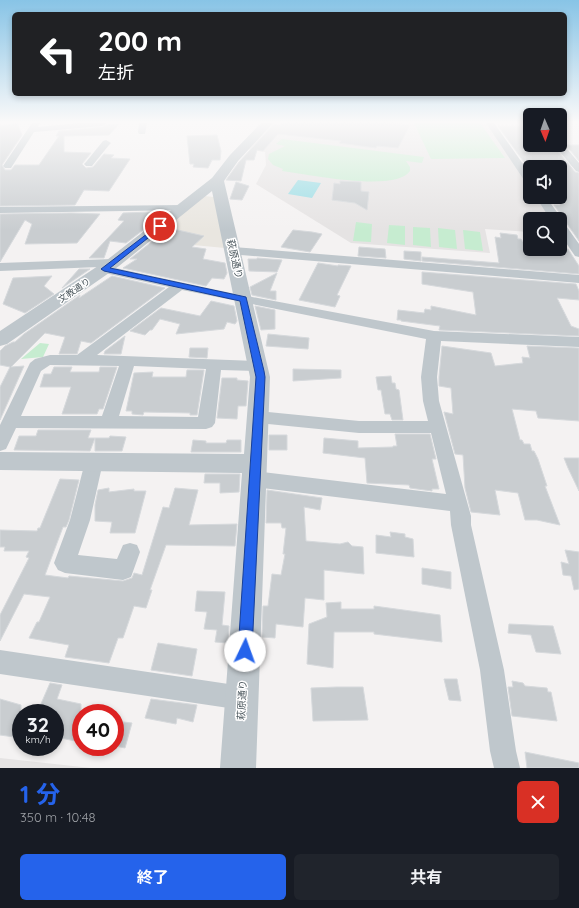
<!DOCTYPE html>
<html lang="ja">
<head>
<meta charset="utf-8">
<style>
	:root { --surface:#171b24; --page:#20242c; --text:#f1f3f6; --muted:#9ea1a6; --accent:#2563eb }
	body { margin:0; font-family:Quicksand,"Noto Sans JP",sans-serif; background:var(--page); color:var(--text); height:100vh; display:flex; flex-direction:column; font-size:15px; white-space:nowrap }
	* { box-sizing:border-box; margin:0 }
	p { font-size:13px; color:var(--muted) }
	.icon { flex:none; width:22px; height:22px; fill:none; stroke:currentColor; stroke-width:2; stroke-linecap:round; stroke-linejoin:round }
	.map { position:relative; height:768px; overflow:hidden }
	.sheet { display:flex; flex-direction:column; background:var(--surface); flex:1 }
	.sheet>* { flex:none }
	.banner { position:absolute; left:12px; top:12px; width:555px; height:84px; border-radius:6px; box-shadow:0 2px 6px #0003; background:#202124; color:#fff; overflow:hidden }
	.needle { width:26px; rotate:178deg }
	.fabs { position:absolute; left:523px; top:108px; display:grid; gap:8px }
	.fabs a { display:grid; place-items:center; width:44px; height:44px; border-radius:6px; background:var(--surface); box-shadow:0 2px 6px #0003; font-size:20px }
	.speed { position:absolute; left:12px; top:704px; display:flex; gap:8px; font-size:20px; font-weight:700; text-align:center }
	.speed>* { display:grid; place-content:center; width:52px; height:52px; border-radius:50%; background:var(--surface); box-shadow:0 2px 6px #0003; line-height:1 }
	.speed small { font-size:10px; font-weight:400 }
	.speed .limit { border:6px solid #d22; background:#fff; color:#111 }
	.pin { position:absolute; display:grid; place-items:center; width:34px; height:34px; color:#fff; margin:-17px; border:2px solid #fff; border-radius:50%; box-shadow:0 1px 4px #0007 }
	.me { position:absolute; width:44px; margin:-22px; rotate:3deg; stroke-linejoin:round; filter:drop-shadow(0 0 3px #0008) }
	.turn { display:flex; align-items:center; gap:14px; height:84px; padding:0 20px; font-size:18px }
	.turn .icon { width:52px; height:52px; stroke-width:2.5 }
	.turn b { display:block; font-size:28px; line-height:34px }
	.round { display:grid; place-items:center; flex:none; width:42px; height:42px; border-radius:6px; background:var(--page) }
	.headline { display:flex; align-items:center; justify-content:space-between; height:68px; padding:0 20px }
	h1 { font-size:24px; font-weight:700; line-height:30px; color:var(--accent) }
	.primary-button { display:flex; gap:8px; margin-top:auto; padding:8px 20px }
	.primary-button a { flex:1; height:46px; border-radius:6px; background:var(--accent); color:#fff; font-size:16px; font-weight:700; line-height:46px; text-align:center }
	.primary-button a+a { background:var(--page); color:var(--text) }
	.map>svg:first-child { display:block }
	.commercial { fill:#e9e6e0 }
	.education { fill:#e5e3e3 }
	.green { fill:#c6ecd0 }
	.water { fill:#98dce4 }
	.building { fill:#c9cdd0; stroke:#d6d9dc }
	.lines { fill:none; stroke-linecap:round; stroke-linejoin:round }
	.minor { fill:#bfc7cc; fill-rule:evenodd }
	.tertiary { fill:#bfc7cc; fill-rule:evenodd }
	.route { fill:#2563eb; stroke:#184099 }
	.labels { text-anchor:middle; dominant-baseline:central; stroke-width:3; stroke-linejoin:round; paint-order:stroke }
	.far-street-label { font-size:9px; fill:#4b575d; stroke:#fff }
	.street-label { font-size:10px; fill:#4b575d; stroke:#fff }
</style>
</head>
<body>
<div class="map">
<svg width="579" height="768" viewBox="0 0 579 768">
	<rect width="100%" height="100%" fill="#f4f2f2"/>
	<!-- commercial -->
	<path class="commercial" d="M204,196L214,197L225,248L193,245L153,237Z"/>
	<!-- education -->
	<path class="education" d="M271,123H487L530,186V197H537L552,219H530V232L485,229L490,253L351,243L256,184L266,165L265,152L246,149Z
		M0,758L91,768H0Z"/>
	<!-- green -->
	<path class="green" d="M414,123H480L505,158L431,159Z
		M282,139L424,157L422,163L406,161L410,167V171C395,193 307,174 282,171L283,169L273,165L268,159L269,154L285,146L276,144Z
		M356,222L372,224L371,242L353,241Z
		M389,225L405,226V245L387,243Z
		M413,227L430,228L431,247L413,245Z
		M438,228L455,230L457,249L439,247Z
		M463,230L480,232L483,251L465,249Z
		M40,343L49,344L43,357L21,359Z"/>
	<!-- water -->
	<path class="water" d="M298,180L321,183L312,198L288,194Z"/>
	<!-- building -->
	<path class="building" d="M17,123L22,135L2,165L5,170H11L15,165H39L59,136H56L59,131L103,127L108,124H119L109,135L64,136V152L91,153L82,164L86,168L93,167L104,154L114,155L111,158L130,159L109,191L84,190L75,205L0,206V126Z
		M282,123H390L410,125L398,148L377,146L376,148L339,143L341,141L278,134L263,151L257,150L254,160H246L241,181L226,180L239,162L274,124L280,125Z
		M498,126H530V145H553L575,172L579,173V241L554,205H560V167H551L548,165H526Z
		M217,135L221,151L220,160H212L208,168L193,167L194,164H190L187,136Z
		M566,145H579V161Z
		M340,181L361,182V191L369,192L367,210L355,203L332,200L334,183L340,184Z
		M236,182L249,186L242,200L230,199Z
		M152,212L159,214L148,223L151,224L126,243L110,241L104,258H89L124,221L118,220L123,213Z
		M71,213L100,214L77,243L25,244L32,224L25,220L0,262V214Z
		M169,228L204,236L192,247L206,249L203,259L225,263L227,273L224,279L212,278L206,286L123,268L137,259H130Z
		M293,230L312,232L322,234L310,252L281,247Z
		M500,233L517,235L518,239H521L523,242L528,243L530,249H568L579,266V274L422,261V257L499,263L495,237L501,238Z
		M359,247L385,249L386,258L358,256Z
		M404,251L421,252V261L404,259Z
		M257,258L282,260L277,272L249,271L248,259H257Z
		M318,263L338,266V265L351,266L337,295L340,296L335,307L299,300Z
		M79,269H90L62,288Z
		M422,272L576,284L579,291V300L557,298L571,326L579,329V336L439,330L440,326L401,321V320H397L398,310L424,313L425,309L431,310V306L476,315L473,292L422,284Z
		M277,273L270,291H276V300L252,295L250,287Z
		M52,276L44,286L54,294L25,313L3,304L13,278Z
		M112,276L165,288L91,343L81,341L77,354H59L65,337L45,333L11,367L24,366L0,420V387L10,367L0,365V351L5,346L13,342H15L24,334L80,295L79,298Z
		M211,301L234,306L237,321L235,324L227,322L224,329L176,334L180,324L160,319L152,330H150L145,335L130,331L161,308L200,316Z
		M255,306L275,310V329L261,330Z
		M268,334L309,338L308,349L266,346Z
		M125,336L121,354H104L105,351Z
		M442,346L491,353L495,366L523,363L522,357L530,358L527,346L579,348V421L538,418L536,411L512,409L520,440H522L524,444H530L532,451H534L538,459L547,486H545L560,525L537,520H525L518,493L495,490L500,515L471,512L465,488L463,455L455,454L444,412L453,414L451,388L439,386V377Z
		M190,348H208L207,358L189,357Z
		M54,367H72L70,372H99L100,367H117L103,409H99L97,414H62L71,387H40L44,374H51Z
		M293,369L341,370V378L293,381Z
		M187,370H204L197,415H190V413L144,412L143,415L132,414V411H126L134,373L153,372L152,377H186Z
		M391,376L392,383H395L396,389L399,390L403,420H392L390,414H385L381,390H378L376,377Z
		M222,378H237V380L248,381L246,406H238L237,419L217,418Z
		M38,430H91L88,438H95L90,451L14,450L19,436H36Z
		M395,434H430L436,459H432L439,489H432V491L410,488L409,485L367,483L365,458L323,453L324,438L358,441V448L393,447V446H397Z
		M269,435H287V450H269Z
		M110,436L126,437L122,451H95V438H109Z
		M193,440L206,441V443H226L227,440H241V452H191Z
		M564,458H579V491L568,468Z
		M205,474H240L239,492L220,493V483H204Z
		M60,479L79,480L69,520L66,527H63L45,575L68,578L69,576L123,581L132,578L134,573L142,575L163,507L169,508L175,488L198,490L189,525L237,524L235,546L166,545L150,590H152L146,608L134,606L123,638H118L109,663L65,657L69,645L29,638L37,622H39L50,597L24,594L0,641V615L29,558L26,557L29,551H4L5,547H0V530L37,531L38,528H40Z
		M109,488V492L134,489V491H146L135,533H110L112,522L95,521V505L98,490Z
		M267,490L322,498L320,510L304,507L306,541L340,544L348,542L352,546L363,547L364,574L324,570V600L305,598L303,627L276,624L275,638L262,637L263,606H268L272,574L281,575L285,554H283L286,528H282L281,523H266Z
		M390,532L405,534V537L413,539L414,557L376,553V535L391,537Z
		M565,550L579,552V589L574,590L571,576L563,575L561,562L569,564Z
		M422,568L451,572V589L422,584Z
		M197,591L225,592L222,625L229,626L228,643L215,642L217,630L204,629L207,612L195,611Z
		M341,602V609H374V606L440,615L442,642L374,634V632H334L333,668L307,664L309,624L327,617L326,603Z
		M509,624L553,626L561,654L536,652L531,635L508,633Z
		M158,643L197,649L192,676L151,670Z
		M444,679H457L461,701L449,700Z
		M512,681L523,683L525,686L547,688L548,692H551L557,721L512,716L508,687H513Z
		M50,683L62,685L57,699L81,704V742L55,737V713H37Z
		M337,687H363L368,720L313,721L311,688Z
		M0,699L21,705V738L0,735Z
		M151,699L197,705L193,722L177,718L176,724L145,718Z
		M115,721L132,723L125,748L115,746Z
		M525,752L579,763V768H527Z"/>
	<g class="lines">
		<!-- minor -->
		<path class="minor" d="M32,123H40L38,127L78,123H107L103,126L34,132L11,168H5L3,166Z
			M139,123H147L145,134H139L138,132Z
			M486,123H494L530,174V184L526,183Z
			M106,140L111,143L109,145L92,166H86L84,164L86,162L103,141Z
			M560,142L562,143L579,163V172L576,171L554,145H560Z
			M536,197H546L562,219L560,221V219H550Z
			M183,205L188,208L187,210L0,213V207Z
			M560,222L564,223L579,244V257L575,256L560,234Z
			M233,247L579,275V283L229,254L227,251L229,248Z
			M113,259L117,260L119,263L117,266L111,267L231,293L434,331L579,337V347L441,341L437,377L439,401L471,516V525L504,670L516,751L520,768H494L490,751L480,670L451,525L450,511L254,487L247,484L245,479L247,474L254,471L446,494L431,433H359L258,423L252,421L250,417L252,413L258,411L359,421H428L423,401L421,377L426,339L182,290L97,355L258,361L263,362L266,366L263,370L258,371L221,370L215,423L212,427L206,429L16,428L6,449L0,451V425L30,363L35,359L50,355H77L169,287L100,272L98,269L99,267L0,271V263ZM50,365L119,366L102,416H21L41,371ZM134,366L206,369L198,417L119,416Z
			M94,455L100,457L103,462L90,520L78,555L117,559L123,545L130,543L137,545L140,552L131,577L123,580L65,573L58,570L54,563L70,520L85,462L88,457Z
			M0,650L242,686L251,689L254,698L251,707L242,710L0,674Z"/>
		<!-- tertiary -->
		<path class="tertiary" d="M261,123H273L238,161L224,181L270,377L256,768H220L242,473L0,470V452L244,454L250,377L212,191L119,266L7,344L0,346V331L107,260L212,178L230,155Z"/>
	</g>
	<!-- sky -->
	<linearGradient id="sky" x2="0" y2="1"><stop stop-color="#88c4e6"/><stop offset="0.53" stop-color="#faf9f9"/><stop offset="1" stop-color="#faf9f9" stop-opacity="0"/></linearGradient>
	<rect width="579" height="230" fill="url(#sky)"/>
	<!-- route -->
	<path class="route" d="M160,224L162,225V227L110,268L246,297L264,371L265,377L252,651L250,656L245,658L240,656L238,651L256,377L240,301L104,271L101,269Z"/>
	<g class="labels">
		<!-- far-street labels -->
		<g class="far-street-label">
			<text transform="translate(74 290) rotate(-34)">文教通り</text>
		</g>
		<!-- street labels -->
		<g class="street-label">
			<text transform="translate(235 259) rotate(77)">萩原通り</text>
			<text transform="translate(242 700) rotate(-87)">萩原通り</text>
		</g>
	</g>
</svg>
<div class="fabs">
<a><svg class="needle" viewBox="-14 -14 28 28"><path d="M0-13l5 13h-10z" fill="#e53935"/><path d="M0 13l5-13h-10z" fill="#9ea1a6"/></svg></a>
<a><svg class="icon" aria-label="sound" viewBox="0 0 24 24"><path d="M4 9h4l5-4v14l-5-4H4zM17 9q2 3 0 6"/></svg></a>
<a><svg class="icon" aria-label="search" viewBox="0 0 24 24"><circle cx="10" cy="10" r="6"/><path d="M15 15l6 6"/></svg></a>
</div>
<div class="speed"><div>32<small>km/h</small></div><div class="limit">40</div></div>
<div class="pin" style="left:160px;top:226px;background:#d93025"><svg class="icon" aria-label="arrive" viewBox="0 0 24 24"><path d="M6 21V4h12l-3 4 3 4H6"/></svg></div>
<svg class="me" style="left:245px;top:651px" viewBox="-20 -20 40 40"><circle r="19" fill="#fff"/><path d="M0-13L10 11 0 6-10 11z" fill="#2563eb"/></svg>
<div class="banner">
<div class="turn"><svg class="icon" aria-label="left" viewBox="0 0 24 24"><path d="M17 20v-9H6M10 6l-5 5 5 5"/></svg><div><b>200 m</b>左折</div></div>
</div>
</div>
<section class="sheet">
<div class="headline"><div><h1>1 分</h1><p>350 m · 10:48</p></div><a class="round" style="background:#d93025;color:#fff"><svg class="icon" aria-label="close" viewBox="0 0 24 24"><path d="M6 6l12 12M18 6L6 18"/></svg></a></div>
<div class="primary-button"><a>終了</a><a>共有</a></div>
</section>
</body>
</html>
